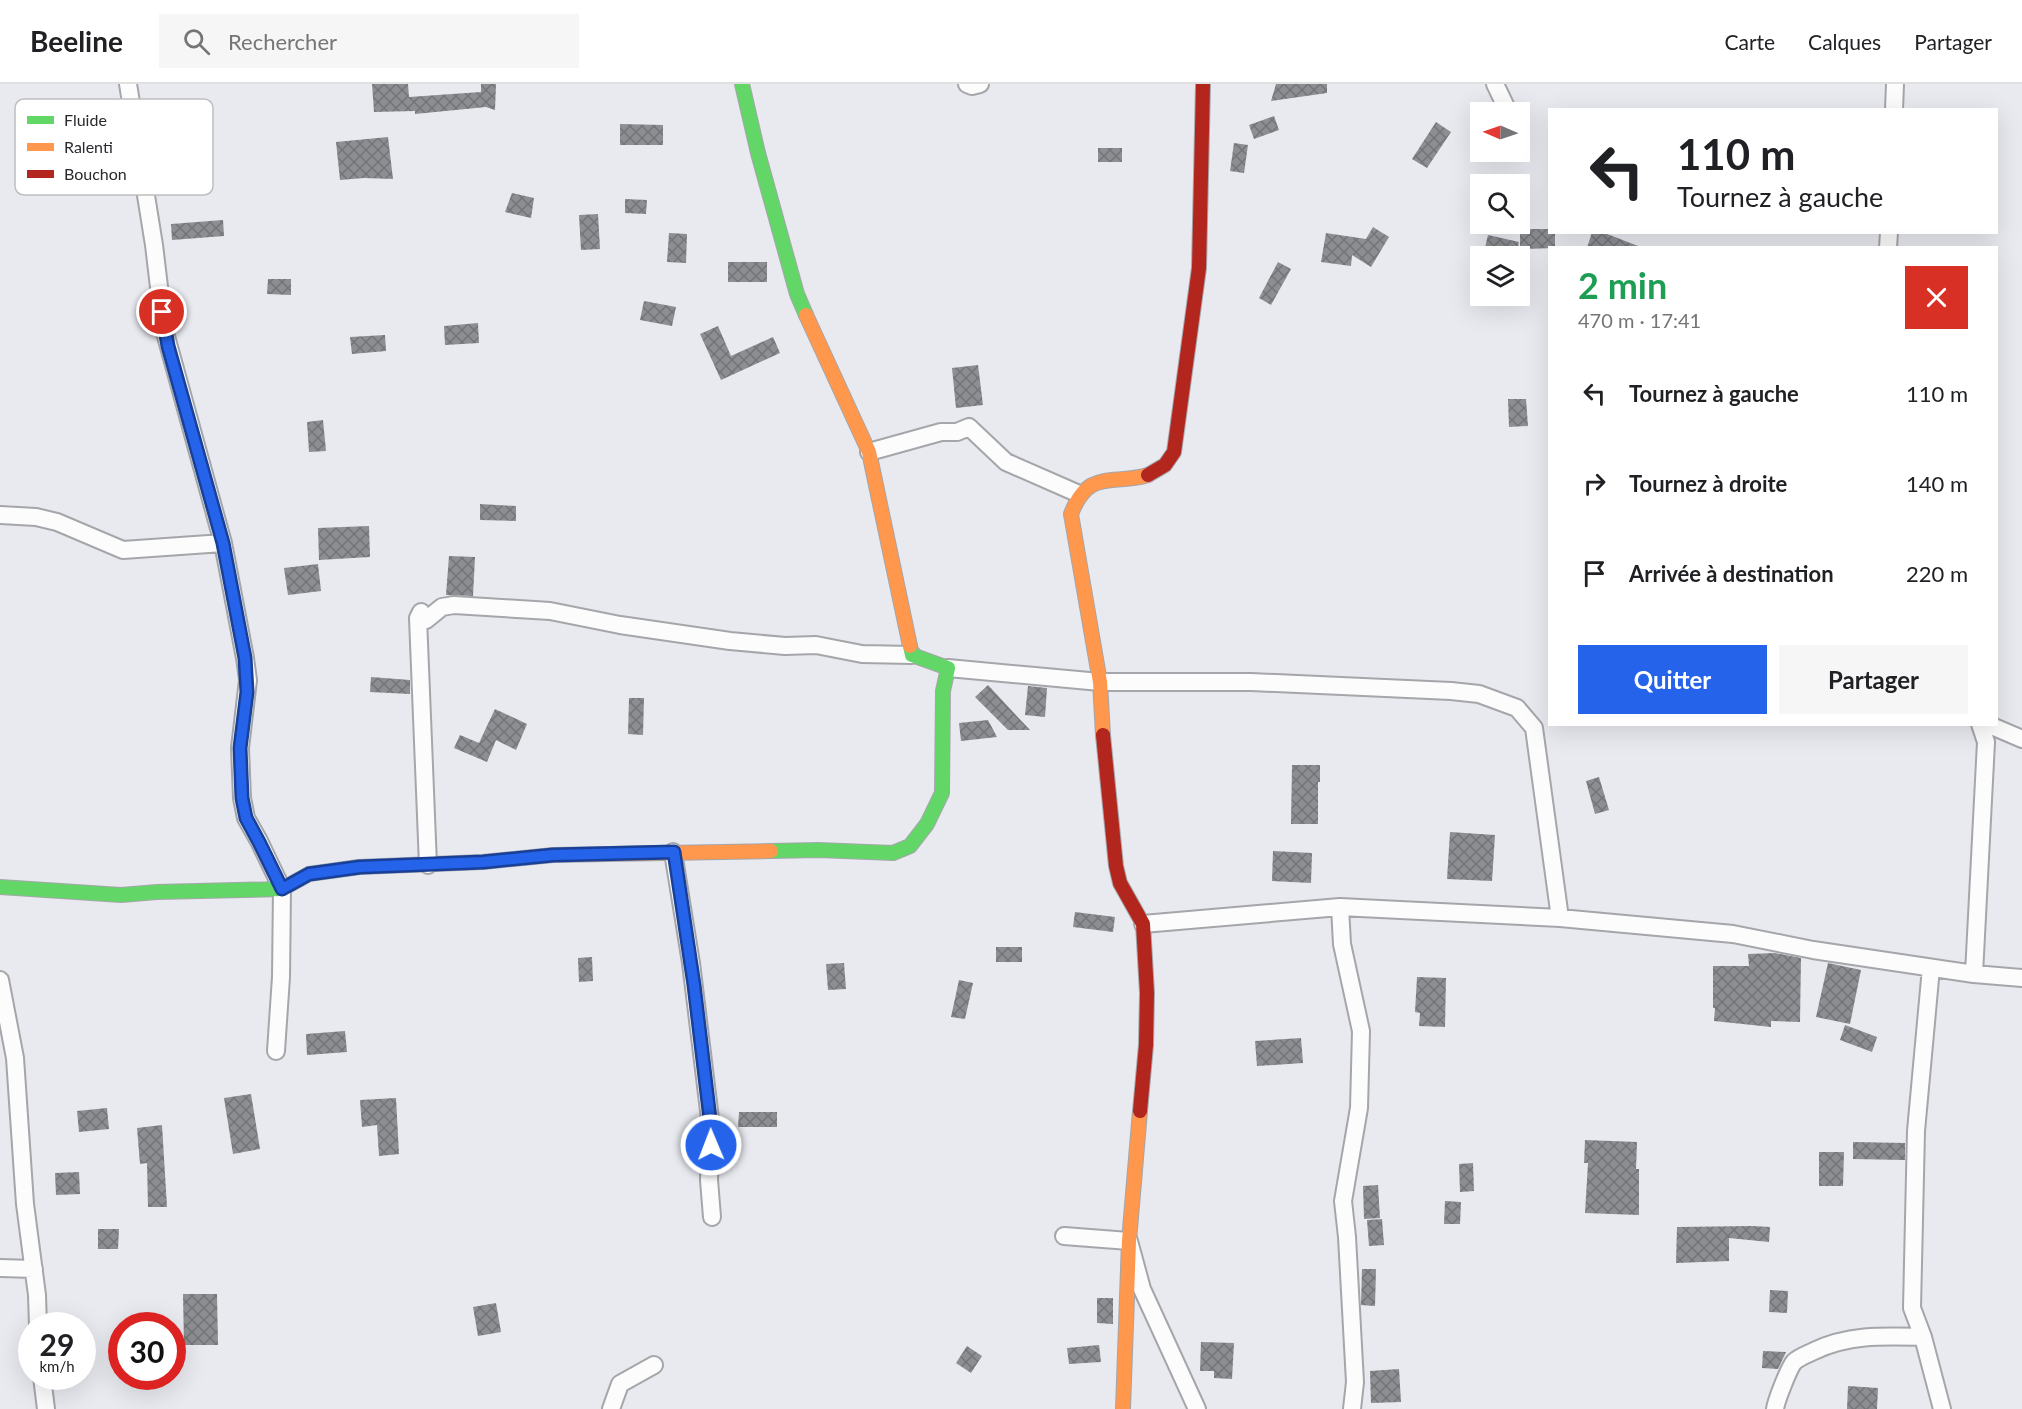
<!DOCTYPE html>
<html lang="fr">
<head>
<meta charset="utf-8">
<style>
	:root { --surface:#fff; --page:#f6f6f6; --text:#202124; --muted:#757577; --line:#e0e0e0; --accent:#2563eb }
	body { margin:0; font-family:Lato,sans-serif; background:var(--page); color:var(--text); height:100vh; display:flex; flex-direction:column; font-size:22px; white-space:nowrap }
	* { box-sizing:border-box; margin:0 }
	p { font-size:20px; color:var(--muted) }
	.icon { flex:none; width:33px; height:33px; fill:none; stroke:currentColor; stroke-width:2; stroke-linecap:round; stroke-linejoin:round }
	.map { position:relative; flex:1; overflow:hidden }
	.details { position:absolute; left:1548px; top:162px; width:450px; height:480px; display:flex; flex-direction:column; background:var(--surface); border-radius:0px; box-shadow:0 6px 24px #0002 }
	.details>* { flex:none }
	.top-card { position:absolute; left:1548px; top:24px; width:450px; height:126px; border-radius:0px; box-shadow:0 6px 24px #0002; background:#fff; color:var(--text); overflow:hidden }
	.needle { width:39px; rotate:272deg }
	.buttons { position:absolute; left:1470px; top:18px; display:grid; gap:12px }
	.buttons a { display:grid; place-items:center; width:60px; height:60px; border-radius:0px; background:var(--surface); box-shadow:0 6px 24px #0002; font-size:30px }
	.speed { position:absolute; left:18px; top:1228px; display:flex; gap:12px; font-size:30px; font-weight:700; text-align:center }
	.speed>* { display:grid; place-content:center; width:78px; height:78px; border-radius:50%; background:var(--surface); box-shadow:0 6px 24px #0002; line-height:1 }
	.speed small { font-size:15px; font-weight:400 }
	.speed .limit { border:9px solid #d22; background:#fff; color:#111 }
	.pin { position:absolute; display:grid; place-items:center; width:51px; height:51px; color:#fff; margin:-26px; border:3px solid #fff; border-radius:50%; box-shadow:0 2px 6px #0007 }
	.me { position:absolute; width:66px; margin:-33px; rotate:359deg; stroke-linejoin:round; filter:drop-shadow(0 0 4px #0008) }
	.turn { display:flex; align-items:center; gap:21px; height:126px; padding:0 30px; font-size:27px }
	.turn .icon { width:78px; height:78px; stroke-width:2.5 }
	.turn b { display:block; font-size:42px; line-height:51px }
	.round { display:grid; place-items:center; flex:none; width:63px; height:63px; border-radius:0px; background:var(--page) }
	.head { display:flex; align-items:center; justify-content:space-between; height:102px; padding:0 30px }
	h1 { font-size:36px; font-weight:700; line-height:45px; color:#1e9e55 }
	.cta { display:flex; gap:12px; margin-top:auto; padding:12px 30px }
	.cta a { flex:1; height:69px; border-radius:0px; background:var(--accent); color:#fff; font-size:24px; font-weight:700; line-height:69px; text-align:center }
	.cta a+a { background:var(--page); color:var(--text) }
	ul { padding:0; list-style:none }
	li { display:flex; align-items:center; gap:18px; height:90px; padding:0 30px }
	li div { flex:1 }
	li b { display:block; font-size:22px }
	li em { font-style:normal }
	header { display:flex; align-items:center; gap:36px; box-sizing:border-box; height:84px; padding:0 30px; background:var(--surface); border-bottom:2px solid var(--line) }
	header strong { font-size:28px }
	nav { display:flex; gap:33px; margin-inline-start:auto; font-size:21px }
	.search { width:420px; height:54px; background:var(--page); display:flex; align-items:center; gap:15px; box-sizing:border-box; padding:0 21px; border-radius:0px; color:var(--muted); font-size:22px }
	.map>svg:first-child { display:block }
	.building { fill:url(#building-cross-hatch) }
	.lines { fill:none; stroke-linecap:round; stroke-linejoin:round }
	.street-casing { stroke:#a5a6aa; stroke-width:20 }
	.fast-casing { stroke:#a5a6aa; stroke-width:16 }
	.slow-casing { stroke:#a5a6aa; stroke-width:16 }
	.jam-casing { stroke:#a5a6aa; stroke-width:16 }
	.street { stroke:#fcfcfd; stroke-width:16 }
	.fast { stroke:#63d668; stroke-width:14 }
	.slow { stroke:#ff974d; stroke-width:14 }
	.jam { stroke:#b3261e; stroke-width:14 }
	.route-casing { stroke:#184099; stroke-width:15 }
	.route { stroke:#2563eb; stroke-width:10 }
	.key { fill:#fff; stroke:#bfbfc0; stroke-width:1.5 }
	.key-label { font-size:16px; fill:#292a2e }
</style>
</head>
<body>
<header>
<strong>Beeline</strong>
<div class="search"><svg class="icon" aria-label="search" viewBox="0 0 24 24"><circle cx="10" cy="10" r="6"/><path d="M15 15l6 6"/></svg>Rechercher</div>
<nav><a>Carte</a><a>Calques</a><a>Partager</a></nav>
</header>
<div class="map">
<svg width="2022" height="1325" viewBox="0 0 2022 1325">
	<defs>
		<pattern id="building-cross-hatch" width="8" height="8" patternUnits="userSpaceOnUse" patternTransform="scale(1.5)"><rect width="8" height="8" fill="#8d8e92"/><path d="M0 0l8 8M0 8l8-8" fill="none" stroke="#737478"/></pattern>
	</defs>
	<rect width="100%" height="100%" fill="#e8eaf0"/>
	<!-- building -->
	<path class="building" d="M372,0H408L409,13L481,8V0H496L495,26L486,23L415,30V27L374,28Z
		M1276,0H1327V9L1271,17Z
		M1274,32L1279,46L1254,55L1249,41Z
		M1436,38L1451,48L1427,84L1412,75Z
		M620,40L663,41V61H620Z
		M388,53L393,95L364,94L340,96L336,58Z
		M1234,59L1248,61L1244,89L1230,87Z
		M1098,64H1122V78H1098Z
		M512,109L534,114L531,134L505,128Z
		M625,115L647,116L646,130L625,129Z
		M598,130L600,165L581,166L579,131Z
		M223,136L224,152L172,156L171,140Z
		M1373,143L1389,153L1371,183L1352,171L1351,182L1321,178L1326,149L1366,155Z
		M1520,145H1550V148H1555V164L1520,165Z
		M1592,148H1602L1638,162V164H1587Z
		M669,149L687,150L686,179L667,178Z
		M1488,151L1519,158L1516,172L1484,168Z
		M728,178H767V198H728Z
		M1278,178L1291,185L1271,221L1259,214Z
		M268,195H291V211L267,210Z
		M644,217L676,223L672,242L640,236Z
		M478,239L479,259L445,261L444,242Z
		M718,242L731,272L773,253L780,269L721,296L700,250Z
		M385,251L386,267L352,270L350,253Z
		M978,281L983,321L956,324L952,284Z
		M1508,315H1526L1528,342L1509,343Z
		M323,336L326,367L309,368L307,338Z
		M480,420L516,422V437L480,436Z
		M369,442L370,473L319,476L318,444Z
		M449,472L475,473L473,512L446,511Z
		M318,480L321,507L288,511L284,484Z
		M371,593L410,596V610L370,608Z
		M988,601L1013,628L1030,646H1008L975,613Z
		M1028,602L1047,604L1045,633L1025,631Z
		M629,614H644L643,651L628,650Z
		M495,625L527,640L516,666L496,656L487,678L454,664L460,651L479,659Z
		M988,636L997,653L961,657L959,639Z
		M1292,681H1320V698H1318V740H1291Z
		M1599,693L1609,726L1595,730L1586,697Z
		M1450,748L1495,751L1492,797L1447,795Z
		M1273,767L1312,769L1311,799L1272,797Z
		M1075,828L1115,833L1113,848L1073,843Z
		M996,863H1022V878H996Z
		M1775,869L1801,874L1800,938L1771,937V943L1714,937L1715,924H1713V882H1749L1748,870Z
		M592,873L593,897L579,898L578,874Z
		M844,879L846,905L828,906L826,880Z
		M1828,879L1861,886L1850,940L1816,933Z
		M1417,893L1446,894L1445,943L1419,942L1420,929L1415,928Z
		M959,896L973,899L965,935L951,933Z
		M1845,941L1877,953L1872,968L1840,956Z
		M345,947L347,968L307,971L306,950Z
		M1301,954L1303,979L1257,982L1255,957Z
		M251,1010L260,1065L233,1070L224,1014Z
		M396,1014L399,1070L379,1072L377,1041L362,1043L360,1016Z
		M107,1024L109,1045L79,1048L77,1027Z
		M739,1028H777V1043H738Z
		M162,1041L167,1123H148L147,1079L140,1080L137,1044Z
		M1585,1056L1637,1058L1636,1085H1639V1131L1585,1129L1588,1079H1584Z
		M1853,1058L1905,1059V1076L1853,1075Z
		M1819,1068H1844L1843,1102H1819Z
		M1473,1079L1474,1107L1460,1108L1459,1080Z
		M79,1088L80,1110L56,1111L55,1089Z
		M1378,1101L1380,1134L1364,1135L1363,1102Z
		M1445,1117L1461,1118L1460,1140H1444Z
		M1382,1135L1384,1161L1369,1162L1367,1136Z
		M1752,1142L1770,1143L1769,1158L1729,1154V1177L1676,1179L1677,1143Z
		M98,1145H119L118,1165H98Z
		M1362,1185H1376L1375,1222L1361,1221Z
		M1770,1206L1788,1207L1787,1229L1769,1228Z
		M183,1210H217L218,1261H184Z
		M1097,1214H1113V1240L1097,1239Z
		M496,1219L501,1248L478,1252L473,1223Z
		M1201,1258L1234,1259L1232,1295L1214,1294V1287H1200Z
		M1099,1261L1101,1278L1069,1280L1067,1264Z
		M967,1262L982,1272L971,1289L956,1279Z
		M1763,1267L1786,1268L1778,1285L1762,1284Z
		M1399,1285L1401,1318L1371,1319L1370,1287Z
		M1848,1302L1878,1304L1877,1325H1847Z"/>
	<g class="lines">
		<defs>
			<path id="street" d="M128,0L154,161L164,245L223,459L245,574L248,596L240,664L242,714L246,734L259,757L282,805L281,893L276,967
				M967,0L972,2L980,0
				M1495,0L1506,23
				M1894,26L1895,0
				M1888,164L1889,148
				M869,368L941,348H957L969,343L1006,378L1079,410
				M0,431L36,433L57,438L123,466L223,459
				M948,584L1100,598H1251L1451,607L1479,610L1517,624L1534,644L1560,834
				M1987,640L2022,655
				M673,768L691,879L711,1043L709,1096L712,1133
				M428,781L418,534L421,528L426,536L442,523L454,521L550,527L620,541L730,557L785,562L816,561L862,570L912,571
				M1340,823L1342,860L1361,947L1359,1024L1343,1117L1347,1153L1355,1298L1352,1325
				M1143,840L1340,823L1560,834L1733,850L1813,866L1974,890L2022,894
				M1931,884L1916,1047L1912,1224L1923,1253L1942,1325
				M1974,890L1986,658L1980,640
				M0,896L15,974L25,1120L37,1211L38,1242
				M1064,1152L1129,1157L1142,1205L1197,1325
				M0,1184L34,1185
				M42,1293L46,1325
				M611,1325L620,1300L654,1281
				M1775,1325C1776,1317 1789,1284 1794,1278C1799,1273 1808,1270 1814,1267C1849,1250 1885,1252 1923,1253"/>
			<path id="fast" d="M742,0L758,69L797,210L806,231
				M771,767L818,766L893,769L910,762L927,740L942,709L943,607L948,584L912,571L910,562
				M0,803L121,811L157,808L282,805L309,790L359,783"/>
			<path id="slow" d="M806,231L869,368L910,562
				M1103,651L1100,598L1071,430C1089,384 1111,402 1148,391
				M359,783L483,778L553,771L771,767
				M1123,1325L1129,1157L1140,1027"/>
			<path id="jam" d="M1148,391L1165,381L1174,368L1199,184L1203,0
				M1103,651L1116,782L1120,799L1143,840L1147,909L1146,961L1140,1027"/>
		</defs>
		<!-- street casing -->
		<use href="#street" class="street-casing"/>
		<!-- fast casing -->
		<use href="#fast" class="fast-casing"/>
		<!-- slow casing -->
		<use href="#slow" class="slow-casing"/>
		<!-- jam casing -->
		<use href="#jam" class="jam-casing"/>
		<!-- street -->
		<use href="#street" class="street"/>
		<!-- fast -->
		<use href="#fast" class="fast"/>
		<!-- slow -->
		<use href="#slow" class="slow"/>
		<!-- jam -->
		<use href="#jam" class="jam"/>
	</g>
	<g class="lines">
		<defs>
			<path id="route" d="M162,228L168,262L223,459L245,574L247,608L240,664L242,714L246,734L259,758L282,805L309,790L360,783L483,778L553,771L674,768L694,901L711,1043V1061"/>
		</defs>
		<!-- route casing -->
		<use href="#route" class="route-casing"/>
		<!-- route -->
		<use href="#route" class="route"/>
	</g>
	<!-- legend -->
	<rect x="15" y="15" width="198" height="96" rx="9" class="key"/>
	<rect x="27" y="32" width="27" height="8" fill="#63d668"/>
	<rect x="27" y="59" width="27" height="8" fill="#ff974d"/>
	<rect x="27" y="86" width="27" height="8" fill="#b3261e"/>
	<g class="key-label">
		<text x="64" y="42">Fluide</text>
		<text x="64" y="69">Ralenti</text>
		<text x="64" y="96">Bouchon</text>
	</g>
</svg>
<div class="buttons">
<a><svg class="needle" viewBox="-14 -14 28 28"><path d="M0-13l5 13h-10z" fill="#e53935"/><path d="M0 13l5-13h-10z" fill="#757577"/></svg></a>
<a><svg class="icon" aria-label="search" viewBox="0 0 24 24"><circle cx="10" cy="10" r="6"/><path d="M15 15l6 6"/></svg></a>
<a><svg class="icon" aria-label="layers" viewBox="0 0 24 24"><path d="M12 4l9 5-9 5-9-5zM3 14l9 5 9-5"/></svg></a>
</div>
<div class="speed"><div>29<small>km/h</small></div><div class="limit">30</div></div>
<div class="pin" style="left:162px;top:228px;background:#d93025"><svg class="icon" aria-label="arrive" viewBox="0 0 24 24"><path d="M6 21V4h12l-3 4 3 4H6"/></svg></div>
<svg class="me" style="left:711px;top:1061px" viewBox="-20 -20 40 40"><circle r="17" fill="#2563eb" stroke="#fff" stroke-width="3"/><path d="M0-11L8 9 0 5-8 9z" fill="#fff"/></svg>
<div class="top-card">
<div class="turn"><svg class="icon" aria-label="left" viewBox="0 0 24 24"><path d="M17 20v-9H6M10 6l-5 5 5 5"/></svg><div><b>110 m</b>Tournez à gauche</div></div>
</div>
<section class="details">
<div class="head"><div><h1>2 min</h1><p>470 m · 17:41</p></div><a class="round" style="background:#d93025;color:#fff"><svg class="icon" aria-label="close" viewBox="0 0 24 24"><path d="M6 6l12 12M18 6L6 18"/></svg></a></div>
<ul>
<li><svg class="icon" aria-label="left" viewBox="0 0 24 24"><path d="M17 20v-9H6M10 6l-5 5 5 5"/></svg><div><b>Tournez à gauche</b></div><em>110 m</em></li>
<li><svg class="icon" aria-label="right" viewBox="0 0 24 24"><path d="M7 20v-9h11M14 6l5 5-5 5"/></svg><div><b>Tournez à droite</b></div><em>140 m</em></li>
<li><svg class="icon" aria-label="arrive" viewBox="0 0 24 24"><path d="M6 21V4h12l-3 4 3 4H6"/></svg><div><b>Arrivée à destination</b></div><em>220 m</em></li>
</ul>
<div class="cta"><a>Quitter</a><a>Partager</a></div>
</section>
</div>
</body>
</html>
